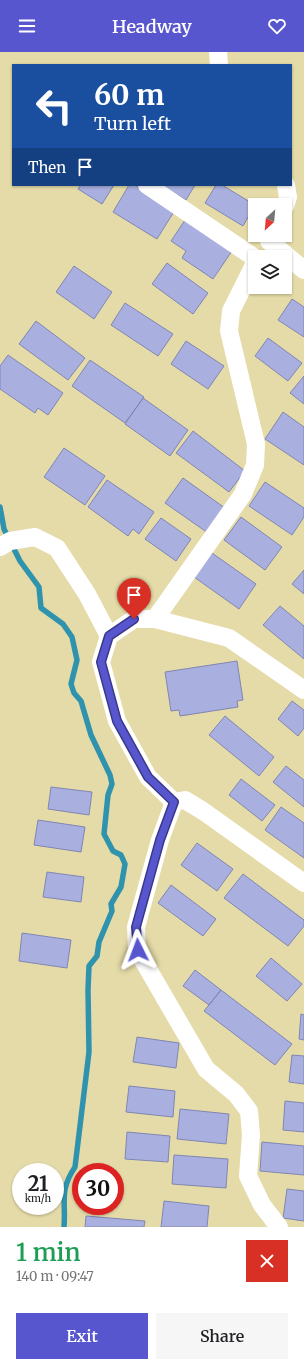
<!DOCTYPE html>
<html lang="en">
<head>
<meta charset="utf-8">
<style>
	:root { --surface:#fff; --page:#f6f6f6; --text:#202124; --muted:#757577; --accent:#5856ce }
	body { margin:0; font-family:Merriweather,serif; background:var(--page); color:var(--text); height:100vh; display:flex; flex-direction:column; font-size:15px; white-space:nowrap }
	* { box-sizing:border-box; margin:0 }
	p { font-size:13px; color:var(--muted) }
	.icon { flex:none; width:22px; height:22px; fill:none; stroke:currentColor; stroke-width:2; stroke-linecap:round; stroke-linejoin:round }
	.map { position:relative; height:1175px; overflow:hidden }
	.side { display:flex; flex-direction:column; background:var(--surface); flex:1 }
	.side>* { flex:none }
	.guide { position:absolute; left:12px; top:12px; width:280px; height:122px; border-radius:0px; box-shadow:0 1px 3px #0004; background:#1a4fa0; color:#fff; overflow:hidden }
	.needle { width:26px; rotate:206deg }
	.fabs { position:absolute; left:248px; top:146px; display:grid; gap:8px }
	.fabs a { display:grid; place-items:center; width:44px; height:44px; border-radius:0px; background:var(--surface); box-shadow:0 1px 3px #0004; font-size:20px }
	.speed { position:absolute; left:12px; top:1111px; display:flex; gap:8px; font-size:20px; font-weight:700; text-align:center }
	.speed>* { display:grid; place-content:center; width:52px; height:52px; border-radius:50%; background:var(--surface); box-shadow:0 1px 3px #0004; line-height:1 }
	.speed small { font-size:10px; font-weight:400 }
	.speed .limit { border:6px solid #d22; background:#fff; color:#111 }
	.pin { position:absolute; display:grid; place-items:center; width:34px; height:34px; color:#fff; margin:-41px -17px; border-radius:50% 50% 50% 0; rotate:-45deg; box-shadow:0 0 4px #0007 }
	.pin .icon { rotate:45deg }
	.me { position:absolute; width:44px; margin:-22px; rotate:357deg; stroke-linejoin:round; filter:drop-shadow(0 0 3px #0008) }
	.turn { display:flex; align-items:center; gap:14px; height:84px; padding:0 16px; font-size:18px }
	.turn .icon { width:52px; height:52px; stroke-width:2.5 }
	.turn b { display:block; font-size:28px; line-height:34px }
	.then { display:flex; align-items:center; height:38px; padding:0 16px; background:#0003; gap:8px; font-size:15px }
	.round { display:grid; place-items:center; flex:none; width:42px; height:42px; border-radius:0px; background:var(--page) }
	.head { display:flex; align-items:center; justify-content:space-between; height:68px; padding:0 16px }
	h1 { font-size:24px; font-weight:600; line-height:30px; color:#1e9e55 }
	.button { display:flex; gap:8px; margin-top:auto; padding:8px 16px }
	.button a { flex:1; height:46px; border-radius:0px; background:var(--accent); color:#fff; font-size:16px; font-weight:600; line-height:46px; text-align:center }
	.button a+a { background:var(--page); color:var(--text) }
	header { display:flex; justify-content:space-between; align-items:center; height:52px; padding:0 16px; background:var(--accent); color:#fff; font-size:18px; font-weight:600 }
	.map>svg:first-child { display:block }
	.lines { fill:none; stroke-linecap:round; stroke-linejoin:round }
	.stream { stroke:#3093ad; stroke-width:5.5 }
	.building { fill:#a9afde; stroke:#8086b3 }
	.minor { stroke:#fff; stroke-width:18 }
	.route-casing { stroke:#393886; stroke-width:10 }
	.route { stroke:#5856ce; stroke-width:7 }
</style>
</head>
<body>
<header><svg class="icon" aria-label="menu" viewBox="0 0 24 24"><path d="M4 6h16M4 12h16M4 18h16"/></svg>Headway<svg class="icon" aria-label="heart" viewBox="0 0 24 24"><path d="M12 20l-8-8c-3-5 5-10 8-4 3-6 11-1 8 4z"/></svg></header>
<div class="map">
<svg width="304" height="1175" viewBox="0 0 304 1175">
	<rect width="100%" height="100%" fill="#e5dba8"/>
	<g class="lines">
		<!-- stream -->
		<path class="stream" d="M0,455L4,477L20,509L39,535L41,556L63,572L72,585L77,608L71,632L74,641L81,649L91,683L110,723L112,732L108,743L104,782L113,799L121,803L125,812L121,835L111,852L112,859L99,890L97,904L89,914L88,938L89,1000L75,1115C59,1139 66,1149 64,1175"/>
	</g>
	<!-- building -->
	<path class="building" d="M79,133H114L102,152L78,137L80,134Z
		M129,133H135L175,158L157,187L113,160Z
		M161,133H195L186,148Z
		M216,133H222L255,153L243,174L205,151Z
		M185,168L232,199L213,227L182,206L186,199L171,189Z
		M167,211L208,241L193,262L152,232Z
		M74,214L112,240L94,267L56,240Z
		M292,247L304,255V285L278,268Z
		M125,251L173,282L158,304L111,273Z
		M36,269L85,306L68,328L19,292Z
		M268,286L302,311L288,329L255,304Z
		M186,289L224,314L208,337L171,312Z
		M8,303L63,341L48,363L38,356L35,361L0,337V314Z
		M90,308L144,345L125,371L72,334Z
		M304,324V352L290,341Z
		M143,346L188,378L170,404L125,372Z
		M283,360L304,375V413L265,387Z
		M193,379L245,419L229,440L176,401Z
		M64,396L105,424L85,453L44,425Z
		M183,426L225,456L208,481L165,451Z
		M107,428L154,460L139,482L133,477L128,484L88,455Z
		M265,430L304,456V465L292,483L249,454Z
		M241,465L282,495L265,518L224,488Z
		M161,466L191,487L176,509L145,487Z
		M212,501L256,532L239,557L194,525Z
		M304,518V542L292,532Z
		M280,554L304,574V607L263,573Z
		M237,609L243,648L237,649L238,655L180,664L179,658L171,659L165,620Z
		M292,649L304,658V676L298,684L278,667Z
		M225,664L274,705L259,724L209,683Z
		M286,714L304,728V755L273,730Z
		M241,727L275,753L262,769L229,743Z
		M51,735L92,740L89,763L48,757Z
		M281,755L304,771V806L265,778Z
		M38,768L85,775L81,800L34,793Z
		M197,791L233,817L217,839L181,813Z
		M47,820L84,825L81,850L43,845Z
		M243,822L304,868V874L288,894L224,846Z
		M171,833L216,867L203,884L158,851Z
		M22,881L71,888L67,916L19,909Z
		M271,906L302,932L287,949L256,924Z
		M195,918L221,938L209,953L183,934Z
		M221,938L292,992L275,1013L204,959Z
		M301,962L304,963V988L299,987Z
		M137,985L179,991L176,1016L133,1010Z
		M292,1003L304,1004V1032L289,1030Z
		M129,1034L175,1039L173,1065L126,1060Z
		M285,1049L304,1051V1080L283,1078Z
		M180,1057L229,1062L226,1092L177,1087Z
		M127,1080L170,1084L168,1110L125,1107Z
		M262,1090L304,1094V1123L260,1119Z
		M174,1103L228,1107L226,1136L172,1132Z
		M287,1137L304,1139V1169L283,1166Z
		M164,1149L209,1154L207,1175H161Z
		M86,1164L145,1169L144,1175H85Z"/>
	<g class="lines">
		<!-- minor -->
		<path class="minor" d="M218,0L219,13
			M147,133L255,206
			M285,154L288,145L286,133
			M269,189L304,218
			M0,495L10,489L35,485L57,496L87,542L109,584
			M155,567L243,442L255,413L256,392L229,279L231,259L255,211
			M174,750L148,725L117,669L101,610L109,584L134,567H155L229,586L304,638
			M279,1175L262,1153L248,1124L251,1083L249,1059L236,1042L206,1017L137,898L136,875L160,788L174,750L185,748L203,759L304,831"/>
	</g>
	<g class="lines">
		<defs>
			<path id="route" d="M134,567L109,584L101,610L117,669L148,725L174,750L160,788L136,875L138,898"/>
		</defs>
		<!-- route casing -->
		<use href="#route" class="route-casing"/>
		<!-- route -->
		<use href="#route" class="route"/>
	</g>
</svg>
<div class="fabs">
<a><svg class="needle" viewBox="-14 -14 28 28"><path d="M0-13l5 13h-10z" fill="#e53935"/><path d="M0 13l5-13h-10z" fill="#757577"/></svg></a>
<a><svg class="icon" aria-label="layers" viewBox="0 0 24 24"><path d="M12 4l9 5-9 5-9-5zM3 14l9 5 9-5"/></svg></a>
</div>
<div class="speed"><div>21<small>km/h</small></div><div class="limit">30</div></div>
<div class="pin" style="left:134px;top:567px;background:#d93025"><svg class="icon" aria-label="arrive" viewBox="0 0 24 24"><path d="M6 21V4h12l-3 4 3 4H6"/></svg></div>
<svg class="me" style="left:138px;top:898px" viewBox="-20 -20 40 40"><path d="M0-17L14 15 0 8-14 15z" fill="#5856ce" stroke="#fff" stroke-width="4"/></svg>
<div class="guide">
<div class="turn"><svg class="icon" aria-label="left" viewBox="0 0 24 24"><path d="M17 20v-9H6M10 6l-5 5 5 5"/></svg><div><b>60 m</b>Turn left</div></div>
<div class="then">Then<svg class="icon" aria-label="arrive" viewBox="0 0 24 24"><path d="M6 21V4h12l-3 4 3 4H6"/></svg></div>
</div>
</div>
<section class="side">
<div class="head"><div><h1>1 min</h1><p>140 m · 09:47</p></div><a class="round" style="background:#d93025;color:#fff"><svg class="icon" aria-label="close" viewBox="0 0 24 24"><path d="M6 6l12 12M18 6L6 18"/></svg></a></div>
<div class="button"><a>Exit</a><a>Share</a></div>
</section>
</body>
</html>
